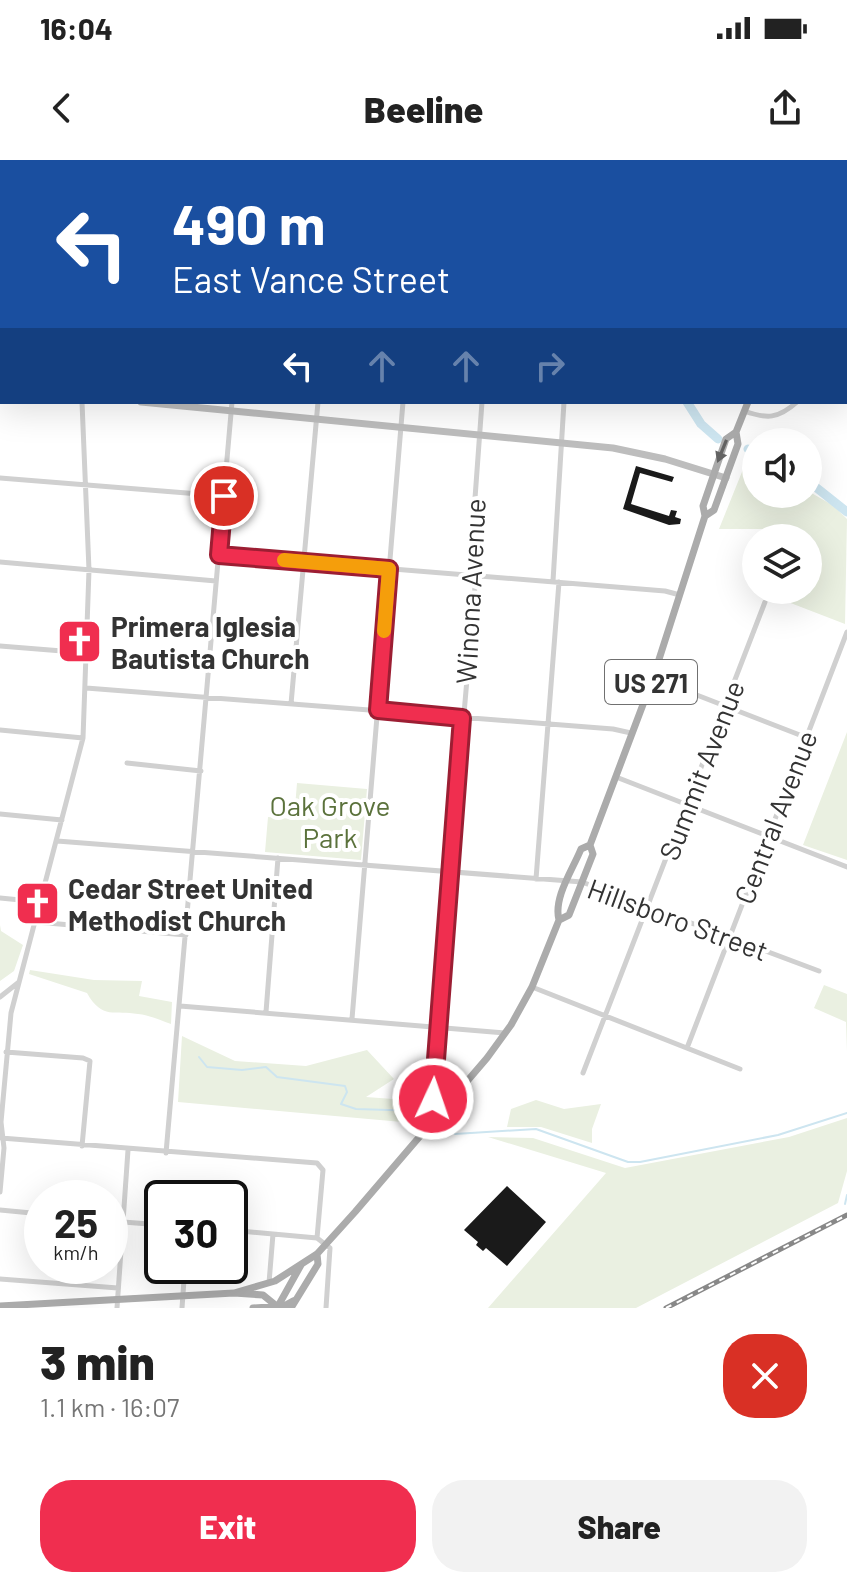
<!DOCTYPE html>
<html lang="en">
<head>
<meta charset="utf-8">
<style>
	:root { --surface:#fff; --page:#f2f2f2; --text:#222; --muted:#767676; --accent:#f02e4f }
	body { margin:0; font-family:Barlow,sans-serif; background:var(--page); color:var(--text); height:100vh; display:flex; flex-direction:column; font-size:30px; white-space:nowrap }
	* { box-sizing:border-box; margin:0 }
	p { font-size:26px; color:var(--muted) }
	.icon { flex:none; width:44px; height:44px; fill:none; stroke:currentColor; stroke-width:2; stroke-linecap:round; stroke-linejoin:round }
	.map { position:relative; height:1148px; overflow:hidden }
	.drawer { display:flex; flex-direction:column; background:var(--surface); flex:1 }
	.drawer>* { flex:none }
	.hud { position:absolute; left:0px; top:0px; width:848px; height:244px; box-shadow:0 8px 32px #0002; background:#1a4fa0; color:#fff; overflow:hidden }
	.fabs { position:absolute; left:742px; top:268px; display:grid; gap:16px }
	.fabs a { display:grid; place-items:center; width:80px; height:80px; border-radius:50%; background:var(--surface); box-shadow:0 8px 32px #0002; font-size:40px }
	.speed { position:absolute; left:24px; top:1020px; display:flex; gap:16px; font-size:40px; font-weight:700; text-align:center }
	.speed>* { display:grid; place-content:center; width:104px; height:104px; border-radius:50%; background:var(--surface); box-shadow:0 8px 32px #0002; line-height:1 }
	.speed small { font-size:20px; font-weight:400 }
	.speed .limit { border:4px solid #111; border-radius:12px; background:#fff; color:#111 }
	.pin { position:absolute; display:grid; place-items:center; width:68px; height:68px; color:#fff; margin:-34px; border:4px solid #fff; border-radius:50%; box-shadow:0 2px 8px #0007 }
	.me { position:absolute; width:88px; margin:-44px; rotate:3deg; stroke-linejoin:round; filter:drop-shadow(0 0 6px #0008) }
	.turn { display:flex; align-items:center; gap:28px; height:168px; padding:0 40px; font-size:36px }
	.turn .icon { width:104px; height:104px; stroke-width:2.5 }
	.turn b { display:block; font-size:56px; line-height:68px }
	.lanes { display:flex; align-items:center; height:76px; padding:0 40px; background:#0003; justify-content:center; gap:40px; direction:ltr }
	.lanes .off { opacity:.35 }
	.round { display:grid; place-items:center; flex:none; width:84px; height:84px; border-radius:32px; background:var(--page) }
	.head { display:flex; align-items:center; justify-content:space-between; height:136px; padding:0 40px }
	h1 { font-size:48px; font-weight:800; line-height:60px }
	.cta { display:flex; gap:16px; margin-top:auto; padding:16px 40px }
	.cta a { flex:1; height:92px; border-radius:32px; background:var(--accent); color:#fff; font-size:32px; font-weight:800; line-height:92px; text-align:center }
	.cta a+a { background:var(--page); color:var(--text) }
	.status { display:flex; justify-content:space-between; align-items:center; height:56px; padding:0 40px; background:var(--surface); direction:ltr }
	.status svg { height:22px; fill:currentColor }
	header { display:flex; justify-content:space-between; align-items:center; height:104px; padding:0 40px; background:var(--surface); font-size:36px; font-weight:800 }
	.map>svg:first-child { display:block }
	.green { fill:#eaf0e1 }
	.lines { fill:none; stroke-linecap:round; stroke-linejoin:round }
	.stream { stroke:#cde5f0; stroke-width:2 }
	.river { stroke:#cde5f0; stroke-width:9 }
	.building { fill:#1a1a1a }
	.street { stroke:#d0d0d0; stroke-width:5 }
	.secondary { stroke:#bdbdbd; stroke-width:7 }
	.primary { stroke:#ababab; stroke-width:7 }
	.rail-casing { stroke:#888; stroke-width:5 }
	.rail { stroke:#fff; stroke-width:2; stroke-dasharray:6; stroke-linecap:butt }
	.oneway { fill:#636363 }
	.route-casing { stroke:#9c1e33; stroke-width:20 }
	.route { stroke:#f02e4f; stroke-width:14 }
	.slow { stroke:#f59e0b; stroke-width:14 }
	.labels { text-anchor:middle; dominant-baseline:central; stroke-width:8; stroke-linejoin:round; paint-order:stroke }
	.shield { fill:#fff; stroke:#707070; stroke-width:2 }
	.shield-label { font-size:26px; font-weight:bold; fill:#333 }
	.street-label { font-size:28px; fill:#333; stroke:#fff }
	.poi-label { font-size:28px; font-weight:bold; fill:#333; stroke:#fff; text-anchor:start }
	.park-label { font-size:28px; fill:#5b723c; stroke:#fff }
</style>
</head>
<body>
<div class="status"><b>16:04</b><svg viewBox="0 0 49 12"><path d="M0 12V9h3v3zM5 12V6h3v6zM10 12V3h3v9zM15 12V0h3v12zM26 1h20v11H26zM47 4h2v5h-2z"/></svg></div>
<header><svg class="icon" aria-label="back" viewBox="0 0 24 24"><path d="M15 5l-7 7 7 7"/></svg>Beeline<svg class="icon" aria-label="share" viewBox="0 0 24 24"><path d="M12 15V3M7 8l5-5 5 5M5 13v7h14v-7"/></svg></header>
<div class="map">
<svg width="847" height="1148" viewBox="0 0 847 1148">
	<rect width="100%" height="100%" fill="#fff"/>
	<!-- green -->
	<path class="green" d="M748,297L756,302V334H808V331L834,346L847,359L845,464L788,442L793,430H808V378H783L763,369H719Z
		M847,572V700L803,685Z
		M297,623L367,629L361,700L265,692L268,657L294,659Z
		M0,765L1,771L23,785L14,811L0,821Z
		M30,810L94,820L142,821L139,836L172,842L171,864C160,860 149,855 138,854C115,850 102,860 87,833L29,814Z
		M824,825L847,834V892L846,862L814,848Z
		M182,876L235,901L306,906L367,890L394,919L366,937L421,941L402,962L178,942Z
		M536,940L564,949L601,944L592,969V983L541,967H507L511,949Z
		M847,958V1011L838,1043L636,1148H488L606,1013L488,977L533,978L625,1008L789,977Z"/>
	<g class="lines">
		<!-- stream -->
		<path class="stream" d="M199,897L207,907L242,910L266,907L277,917L345,926L347,932L341,944L356,949L422,951
			M448,969L455,974L536,969L628,1002H640L778,975L847,953
			M845,1044L847,1035"/>
		<!-- river -->
		<path class="river" d="M501,0L507,2
			M687,242L701,264L718,279
			M748,289L756,291
			M808,321L847,352"/>
	</g>
	<!-- building -->
	<path class="building" d="M636,306L674,317L672,322L640,313L631,344L669,356L671,350L677,351L675,357L681,359L680,364L669,365L623,349Z
		M507,1026L546,1062L507,1106L486,1088L483,1091L476,1085L478,1082L464,1070Z"/>
	<g class="lines">
		<!-- street -->
		<path class="street" d="M105,2V0
			M0,67H2
			M0,150H2
			M846,197L847,196
			M744,251C767,259 778,259 797,242
			M0,318L224,336
			M219,395L665,431L680,435
			M0,402L216,421
			M553,421L564,242
			M0,486L87,493
			M653,518L805,577
			M86,528L613,569L631,573
			M291,544L318,242
			M0,570L83,578
			M127,603L201,611
			M616,617L847,707
			M0,654L62,660
			M57,681L582,722L819,811
			M536,719L559,422
			M0,738L41,742
			M36,762L186,775
			M532,827L740,909
			M0,837L19,822
			M180,846L505,873
			M266,852L278,698
			M352,859L403,242
			M687,888L847,472
			M6,892L83,898L90,901L82,986
			M583,913L765,442
			M436,955L432,933L437,866L476,415L474,352L482,242
			M1,978L317,1003L323,1010L317,1078
			M166,993L232,242
			M0,1032L4,988L1,962L11,853L83,578L89,410L82,242
			M0,1050L42,1054
			M110,1061L162,1065
			M230,1070L317,1078L330,1088L326,1148
			M0,1119L118,1128
			M269,1123L273,1074
			M117,1148L128,990
			M182,1148L185,1106"/>
		<!-- secondary -->
		<path class="secondary" d="M291,2L294,0
			M846,142H847
			M0,230H2
			M141,242L613,288L665,299L726,318"/>
		<!-- primary -->
		<path class="primary" d="M846,57L847,56
			M705,356L714,350L738,284L736,272L748,242
			M559,760L569,755L593,694L590,685L653,518L705,356L703,346L726,279L736,272
			M234,1133L275,1121L317,1094L355,1052L487,898L511,865L532,827L559,760C553,738 573,709 581,689L590,685
			M0,1146L234,1133L263,1135L279,1148
			M253,1148L284,1146L293,1141
			M277,1148L301,1105
			M291,1148L318,1104L317,1094"/>
		<defs>
			<path id="rail" d="M666,1148L847,1055"/>
		</defs>
		<!-- rail casing -->
		<use href="#rail" class="rail-casing"/>
		<!-- rail -->
		<use href="#rail" class="rail"/>
	</g>
	<!-- one-way arrows -->
	<defs><path id="oneway-solid" d="M-6-.8H1V-3.2L6.5 0L1 3.2V.8H-6Z" transform="scale(2)"/></defs>
	<use class="oneway" href="#oneway-solid" transform="translate(722 291) rotate(112)"/>
	<g class="lines">
		<defs>
			<path id="route" d="M224,336L219,395L389,409L378,550L462,558L433,939"/>
		</defs>
		<!-- route casing -->
		<use href="#route" class="route-casing"/>
		<!-- route -->
		<use href="#route" class="route"/>
		<!-- slow -->
		<path class="slow" d="M284,400L389,409L384,471"/>
	</g>
	<!-- icons -->
	<defs>
		<symbol id="church-square" viewBox="-11 -11 22 22"><rect x="-9" y="-9" width="18" height="18" rx="4" fill="#f02e4f" stroke="#fff"/><path d="M-1.2-6h2.4v3.5h3.3v2.4h-3.3V6h-2.4V-.1h-3.3v-2.4h3.3Z" fill="#fff"/></symbol>
	</defs>
	<g fill-rule="evenodd">
		<use href="#church-square" x="54" y="456" width="51" height="51"/>
		<use href="#church-square" x="12" y="718" width="51" height="51"/>
	</g>
	<g class="labels">
		<!-- shield labels -->
		<rect class="shield" x="605" y="500" width="92" height="44" rx="6"/>
		<g class="shield-label">
			<text x="651" y="522">US 271</text>
		</g>
		<!-- street labels -->
		<g class="street-label">
			<text transform="translate(470 431) rotate(-87)">Winona Avenue</text>
			<text transform="translate(701 610) rotate(-69)">Summit Avenue</text>
			<text transform="translate(775 657) rotate(-69)">Central Avenue</text>
			<text transform="translate(678 759) rotate(20)">Hillsboro Street</text>
		</g>
		<!-- poi labels -->
		<g class="poi-label">
			<text x="111" y="466">Primera Iglesia<tspan x="111" dy="32">Bautista Church</tspan></text>
			<text x="68" y="728">Cedar Street United<tspan x="68" dy="32">Methodist Church</tspan></text>
		</g>
		<!-- park labels -->
		<g class="park-label">
			<text x="330" y="645">Oak Grove<tspan x="330" dy="32">Park</tspan></text>
		</g>
	</g>
</svg>
<div class="fabs">
<a><svg class="icon" aria-label="sound" viewBox="0 0 24 24"><path d="M4 9h4l5-4v14l-5-4H4zM17 9q2 3 0 6"/></svg></a>
<a><svg class="icon" aria-label="layers" viewBox="0 0 24 24"><path d="M12 4l9 5-9 5-9-5zM3 14l9 5 9-5"/></svg></a>
</div>
<div class="speed"><div>25<small>km/h</small></div><div class="limit">30</div></div>
<div class="pin" style="left:224px;top:336px;background:#d93025"><svg class="icon" aria-label="arrive" viewBox="0 0 24 24"><path d="M6 21V4h12l-3 4 3 4H6"/></svg></div>
<svg class="me" style="left:433px;top:939px" viewBox="-20 -20 40 40"><circle r="17" fill="#f02e4f" stroke="#fff" stroke-width="3"/><path d="M0-11L8 9 0 5-8 9z" fill="#fff"/></svg>
<div class="hud">
<div class="turn"><svg class="icon" aria-label="left" viewBox="0 0 24 24"><path d="M17 20v-9H6M10 6l-5 5 5 5"/></svg><div><b>490 m</b>East Vance Street</div></div>
<div class="lanes"><svg class="icon" aria-label="left" viewBox="0 0 24 24"><path d="M17 20v-9H6M10 6l-5 5 5 5"/></svg><svg class="icon off" aria-label="ahead" viewBox="0 0 24 24"><path d="M12 20V5M6 11l6-6 6 6"/></svg><svg class="icon off" aria-label="ahead" viewBox="0 0 24 24"><path d="M12 20V5M6 11l6-6 6 6"/></svg><svg class="icon off" aria-label="right" viewBox="0 0 24 24"><path d="M7 20v-9h11M14 6l5 5-5 5"/></svg></div>
</div>
</div>
<section class="drawer">
<div class="head"><div><h1>3 min</h1><p>1.1 km · 16:07</p></div><a class="round" style="background:#d93025;color:#fff"><svg class="icon" aria-label="close" viewBox="0 0 24 24"><path d="M6 6l12 12M18 6L6 18"/></svg></a></div>
<div class="cta"><a>Exit</a><a>Share</a></div>
</section>
</body>
</html>
